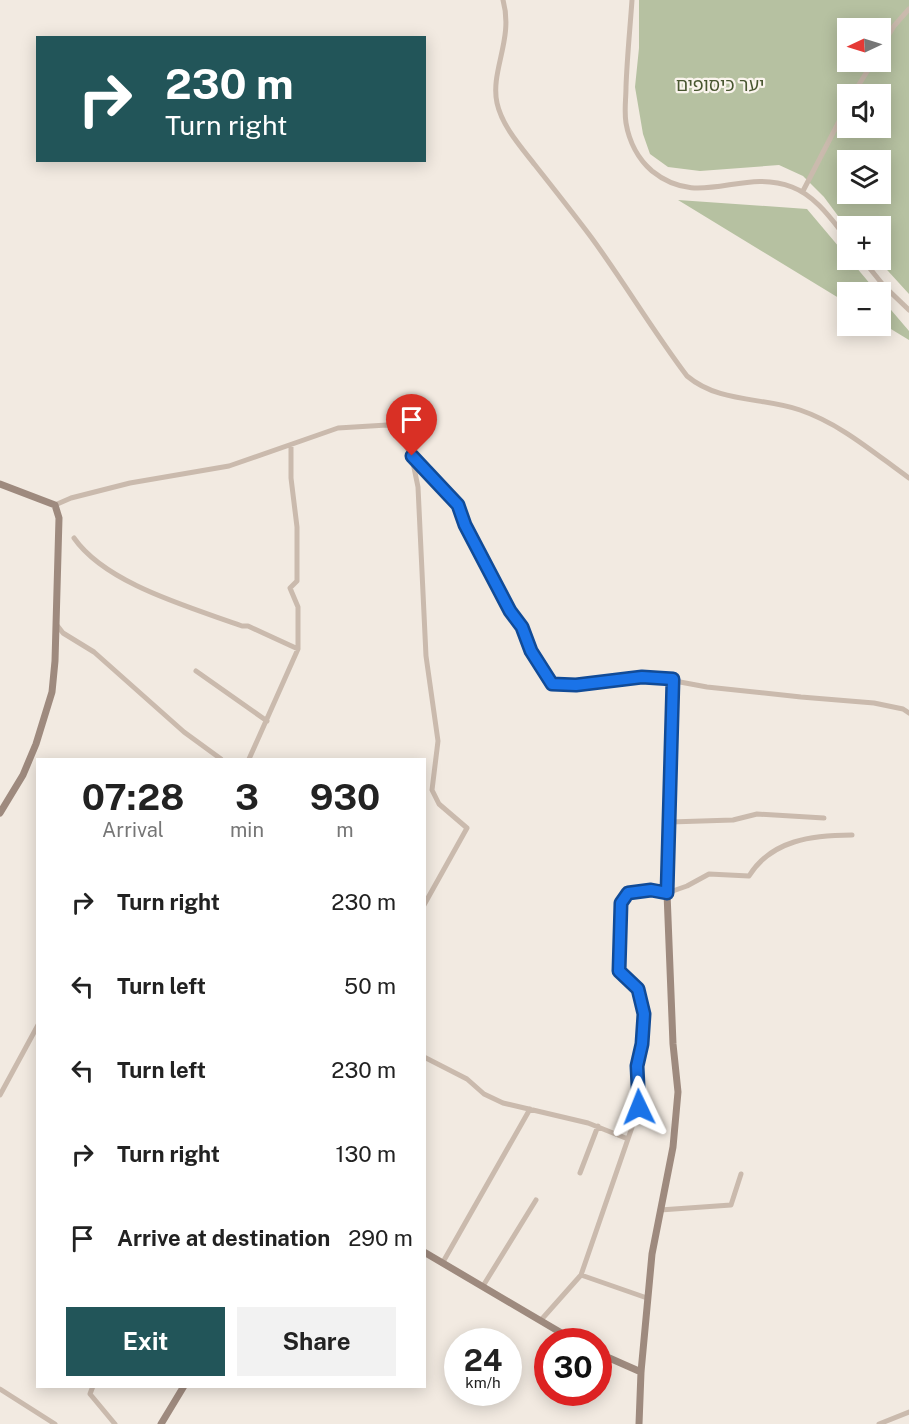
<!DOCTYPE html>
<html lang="en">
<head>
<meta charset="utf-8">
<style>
	:root { --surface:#fff; --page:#f2f2f2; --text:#222; --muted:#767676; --accent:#225559 }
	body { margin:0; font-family:"Public Sans","Noto Sans Hebrew",sans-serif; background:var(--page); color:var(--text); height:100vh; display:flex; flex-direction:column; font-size:22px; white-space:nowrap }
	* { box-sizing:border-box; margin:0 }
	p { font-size:20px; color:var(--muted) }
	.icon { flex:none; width:33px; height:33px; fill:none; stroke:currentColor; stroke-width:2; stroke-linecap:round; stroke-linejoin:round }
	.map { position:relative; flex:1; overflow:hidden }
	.sheet { position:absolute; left:36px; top:758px; width:390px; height:630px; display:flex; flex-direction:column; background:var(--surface); border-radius:0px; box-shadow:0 3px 15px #0003 }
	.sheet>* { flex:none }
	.banner { position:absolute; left:36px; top:36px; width:390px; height:126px; border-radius:0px; box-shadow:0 3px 15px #0003; background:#225559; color:#fff; overflow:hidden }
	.needle { width:39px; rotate:266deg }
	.fabs { position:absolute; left:837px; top:18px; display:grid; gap:12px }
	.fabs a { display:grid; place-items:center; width:54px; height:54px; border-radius:0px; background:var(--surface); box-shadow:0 3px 15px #0003; font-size:30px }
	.speed { position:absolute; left:444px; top:1328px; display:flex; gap:12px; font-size:30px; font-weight:700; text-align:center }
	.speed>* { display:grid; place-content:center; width:78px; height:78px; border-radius:50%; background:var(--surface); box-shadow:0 3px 15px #0003; line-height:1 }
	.speed small { font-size:15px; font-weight:400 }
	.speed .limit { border:9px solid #d22; background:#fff; color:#111 }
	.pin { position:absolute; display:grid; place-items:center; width:51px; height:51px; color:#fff; margin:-62px -26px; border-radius:50% 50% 50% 0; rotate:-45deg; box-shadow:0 0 6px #0007 }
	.pin .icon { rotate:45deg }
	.me { position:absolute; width:66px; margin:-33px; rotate:358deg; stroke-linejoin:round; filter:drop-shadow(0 0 4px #0008) }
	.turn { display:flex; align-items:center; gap:21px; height:126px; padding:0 30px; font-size:27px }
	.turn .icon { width:78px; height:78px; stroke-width:2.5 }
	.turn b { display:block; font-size:42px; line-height:51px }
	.eta { display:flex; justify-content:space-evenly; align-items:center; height:102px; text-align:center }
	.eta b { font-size:36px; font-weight:700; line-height:42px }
	.cta { display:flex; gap:12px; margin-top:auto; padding:12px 30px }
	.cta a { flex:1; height:69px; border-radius:0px; background:var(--accent); color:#fff; font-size:24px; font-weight:700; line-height:69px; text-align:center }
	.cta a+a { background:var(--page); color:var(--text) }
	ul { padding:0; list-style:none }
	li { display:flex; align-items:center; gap:18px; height:84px; padding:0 30px }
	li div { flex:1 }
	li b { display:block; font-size:22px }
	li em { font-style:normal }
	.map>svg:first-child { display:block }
	.green { fill:#b6c1a1; fill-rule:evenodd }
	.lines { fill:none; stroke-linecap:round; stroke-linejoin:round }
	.street { stroke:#cabaad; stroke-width:5 }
	.secondary { stroke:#9e8a7e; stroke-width:7 }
	.route-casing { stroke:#114b97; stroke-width:15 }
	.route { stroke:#1a73e8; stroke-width:10 }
	.labels { text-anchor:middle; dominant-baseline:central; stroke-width:4.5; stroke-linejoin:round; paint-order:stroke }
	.park-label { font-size:18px; fill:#485630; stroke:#faf4ed }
</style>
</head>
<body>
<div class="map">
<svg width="909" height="1424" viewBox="0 0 909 1424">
	<rect width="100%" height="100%" fill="#f2eae1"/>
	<!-- green -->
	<path class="green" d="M639,0H909V294L878,260H880V226H848L847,228L824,197L803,176L779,165L700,171L668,167L650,154L643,134L635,87L639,48ZM848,28H880V62H848ZM848,94H880V128H848ZM848,160H880V194H848Z
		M678,200L807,209L877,292H848L847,303Z
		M880,297L909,331V340L881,323Z"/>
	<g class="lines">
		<!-- street -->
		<path class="street" d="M503,0C514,39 490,71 497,103C502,126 521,147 535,165C554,189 573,213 591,237C624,282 653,331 687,376C719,403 762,397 800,410C841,424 874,453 909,478
			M632,0C630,29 627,58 626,87C626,99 624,111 626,123C629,141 638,159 652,171C700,210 741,167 792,187C816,196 832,220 848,240
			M880,49L894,26L909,9
			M853,94L873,62
			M803,191L848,104
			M863,260L884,286L909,310
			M412,458L418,487L426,656L438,741L432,790L439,804L467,828L424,905
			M55,505L71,498L130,483L229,466L338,428L387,425L394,427L412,456L458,505L465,525L509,611L522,627L531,651L552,684L575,685L642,677L673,679L680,682L707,687L801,697L874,703L903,709L909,713
			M74,538C106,584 190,607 242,626H248L298,649
			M56,624L63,633L94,652L184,732L221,759
			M196,671L267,721
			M249,759L298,649V607L290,588L297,581V527L291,478V445
			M670,822L733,820L757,814L824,818
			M424,1057L467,1079L484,1094L503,1103L588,1123L628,1139
			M0,1095L38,1025
			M580,1173L598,1126
			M660,1210L731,1205L741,1174
			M443,1262L530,1109
			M581,1275L647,1298
			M483,1286L536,1200
			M541,1320L581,1275L639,1107L637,1066L642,1044L644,1014L638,989L619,971L621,903L628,893L651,890L667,893L687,886L709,874L749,876C771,840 813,835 852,835
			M93,1386L90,1394L115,1424
			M0,1389L55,1424
			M879,1424L909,1412"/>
		<!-- secondary -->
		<path class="secondary" d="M0,484L55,505L59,518L55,661L52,692L36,744L23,775L0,813
			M424,1252L575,1341
			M598,1353L641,1372
			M161,1424L184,1386
			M639,1424L641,1372L652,1254L673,1147L678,1092L673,1044L667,893L673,679"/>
	</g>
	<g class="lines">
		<defs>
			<path id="route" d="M412,456L458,505L465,525L510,611L522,627L531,651L552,684L576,685L642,677L673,679L667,893L651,890L628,893L621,903L619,971L638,989L644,1014L642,1044L637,1066L639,1107"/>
		</defs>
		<!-- route casing -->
		<use href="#route" class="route-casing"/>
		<!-- route -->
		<use href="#route" class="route"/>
	</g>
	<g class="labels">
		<!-- park labels -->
		<g class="park-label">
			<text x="720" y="84">יער כיסופים</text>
		</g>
	</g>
</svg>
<div class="fabs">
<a><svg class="needle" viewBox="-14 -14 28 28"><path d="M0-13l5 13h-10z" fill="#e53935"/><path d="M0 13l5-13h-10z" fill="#767676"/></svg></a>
<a><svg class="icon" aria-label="sound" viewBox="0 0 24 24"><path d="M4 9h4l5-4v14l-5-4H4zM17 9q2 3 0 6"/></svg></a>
<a><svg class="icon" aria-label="layers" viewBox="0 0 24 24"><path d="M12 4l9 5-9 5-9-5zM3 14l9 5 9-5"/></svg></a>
<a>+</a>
<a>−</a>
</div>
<div class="speed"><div>24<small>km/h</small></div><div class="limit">30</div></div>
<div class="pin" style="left:412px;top:456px;background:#d93025"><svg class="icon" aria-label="arrive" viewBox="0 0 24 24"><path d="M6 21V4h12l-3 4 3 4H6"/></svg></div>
<svg class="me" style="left:639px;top:1107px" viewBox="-20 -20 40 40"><path d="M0-17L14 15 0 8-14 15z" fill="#1a73e8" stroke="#fff" stroke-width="4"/></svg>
<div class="banner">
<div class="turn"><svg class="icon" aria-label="right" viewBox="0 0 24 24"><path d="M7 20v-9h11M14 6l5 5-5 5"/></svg><div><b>230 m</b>Turn right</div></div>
</div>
<section class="sheet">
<div class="eta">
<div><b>07:28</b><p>Arrival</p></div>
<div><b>3</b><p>min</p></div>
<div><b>930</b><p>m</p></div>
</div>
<ul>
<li><svg class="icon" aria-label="right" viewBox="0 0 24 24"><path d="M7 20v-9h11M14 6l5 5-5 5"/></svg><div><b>Turn right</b></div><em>230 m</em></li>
<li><svg class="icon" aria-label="left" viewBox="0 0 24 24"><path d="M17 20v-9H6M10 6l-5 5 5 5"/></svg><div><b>Turn left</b></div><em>50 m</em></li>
<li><svg class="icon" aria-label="left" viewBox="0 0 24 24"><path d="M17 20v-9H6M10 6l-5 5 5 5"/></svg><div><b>Turn left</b></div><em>230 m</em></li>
<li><svg class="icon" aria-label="right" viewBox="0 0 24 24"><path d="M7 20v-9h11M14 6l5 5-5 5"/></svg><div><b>Turn right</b></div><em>130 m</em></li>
<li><svg class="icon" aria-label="arrive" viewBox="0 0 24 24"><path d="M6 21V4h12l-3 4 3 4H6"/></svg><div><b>Arrive at destination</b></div><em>290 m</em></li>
</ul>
<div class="cta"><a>Exit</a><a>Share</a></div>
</section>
</div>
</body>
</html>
